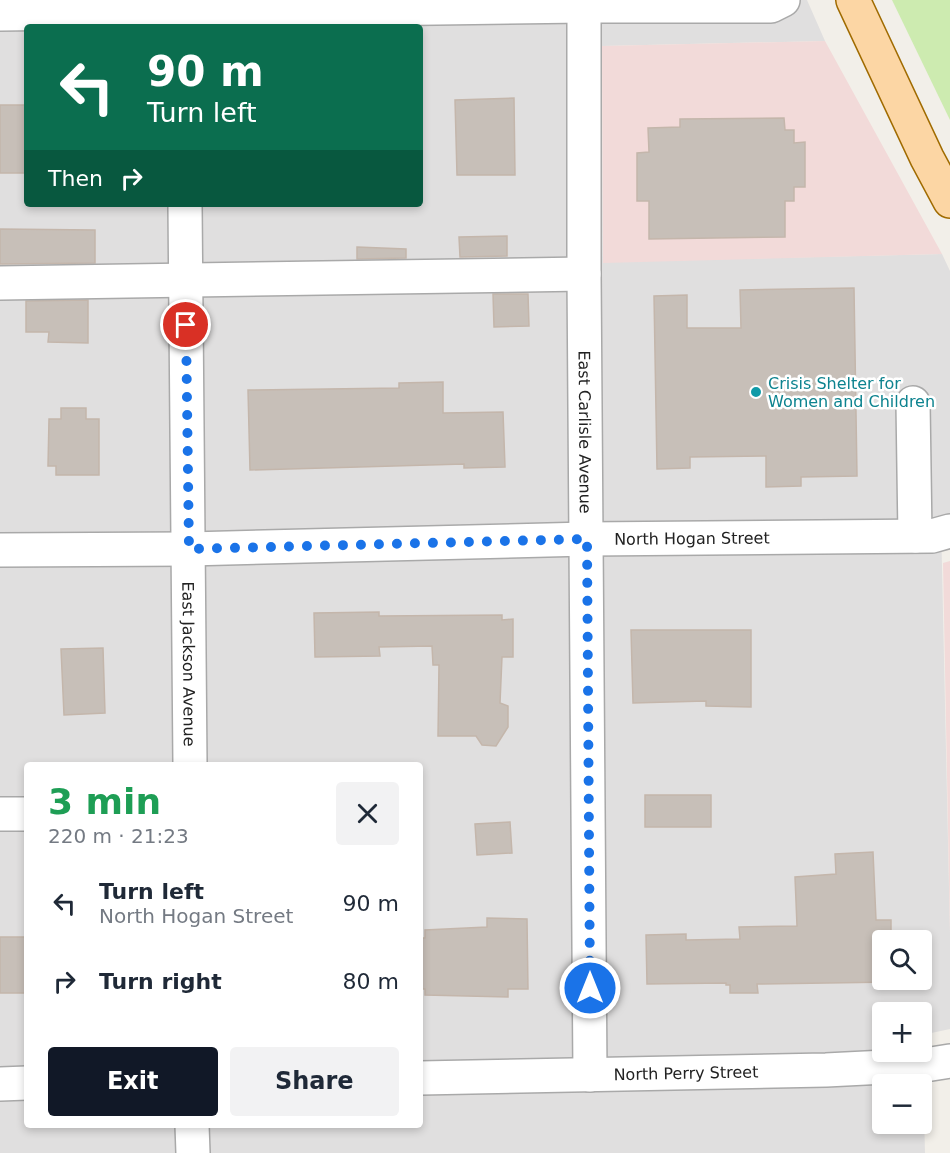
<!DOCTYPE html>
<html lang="en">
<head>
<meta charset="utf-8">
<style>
	:root { --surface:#fff; --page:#f2f2f3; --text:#1f2937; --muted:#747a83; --accent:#111827 }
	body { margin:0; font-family:"DejaVu Sans",sans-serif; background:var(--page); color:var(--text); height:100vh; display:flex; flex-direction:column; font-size:22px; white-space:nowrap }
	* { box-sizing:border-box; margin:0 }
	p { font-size:20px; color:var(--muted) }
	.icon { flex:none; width:33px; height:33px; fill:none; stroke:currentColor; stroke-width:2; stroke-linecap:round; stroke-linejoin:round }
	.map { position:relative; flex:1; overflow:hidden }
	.details { position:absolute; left:24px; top:762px; width:399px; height:366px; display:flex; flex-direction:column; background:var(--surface); border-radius:6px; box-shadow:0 3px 9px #0003 }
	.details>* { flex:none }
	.hud { position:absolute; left:24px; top:24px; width:399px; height:183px; border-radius:6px; box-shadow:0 3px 9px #0003; background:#0b6e4f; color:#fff; overflow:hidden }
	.buttons { position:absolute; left:872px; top:930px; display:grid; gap:12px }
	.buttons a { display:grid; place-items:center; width:60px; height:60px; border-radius:6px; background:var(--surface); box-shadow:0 3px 9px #0003; font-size:30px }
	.pin { position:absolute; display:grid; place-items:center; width:51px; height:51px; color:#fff; margin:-26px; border:3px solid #fff; border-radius:50%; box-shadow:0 2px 6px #0007 }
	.me { position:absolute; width:66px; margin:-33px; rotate:0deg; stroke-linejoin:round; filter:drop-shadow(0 0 4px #0008) }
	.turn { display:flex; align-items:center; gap:21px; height:126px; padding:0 24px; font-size:27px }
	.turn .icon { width:78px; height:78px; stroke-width:2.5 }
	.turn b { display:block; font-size:42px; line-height:51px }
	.then { display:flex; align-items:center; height:57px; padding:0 24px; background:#0003; gap:12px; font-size:22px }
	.round { display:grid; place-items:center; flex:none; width:63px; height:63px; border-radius:6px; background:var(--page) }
	.summary { display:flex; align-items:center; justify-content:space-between; height:102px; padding:0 24px }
	h1 { font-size:36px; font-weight:600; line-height:45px; color:#1e9e55 }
	.button { display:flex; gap:12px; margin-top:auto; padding:12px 24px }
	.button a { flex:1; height:69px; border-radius:6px; background:var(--accent); color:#fff; font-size:24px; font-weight:600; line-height:69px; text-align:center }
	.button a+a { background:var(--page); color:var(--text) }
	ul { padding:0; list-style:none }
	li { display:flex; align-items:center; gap:18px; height:78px; padding:0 24px }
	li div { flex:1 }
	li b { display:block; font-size:22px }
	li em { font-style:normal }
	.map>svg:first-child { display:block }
	.residential { fill:#e0dfdf; fill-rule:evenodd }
	.commercial { fill:#f2dad9 }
	.grass { fill:#cdebb0 }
	.building { fill:#c7bfb8; stroke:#c4b6ab; stroke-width:1.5 }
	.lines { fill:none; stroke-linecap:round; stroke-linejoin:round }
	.minor-casing { stroke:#a9a9a9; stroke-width:36 }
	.major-casing { stroke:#a06b00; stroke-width:36 }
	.minor { stroke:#fff; stroke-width:33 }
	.major { stroke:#fcd6a4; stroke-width:33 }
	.route { stroke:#1a73e8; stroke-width:10; stroke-dasharray:0 18 }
	.culture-dot { fill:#0f9aa8; stroke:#fff; stroke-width:2 }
	.labels { text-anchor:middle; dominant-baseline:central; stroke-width:5; stroke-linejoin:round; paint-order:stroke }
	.culture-label { font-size:16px; fill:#0d838f; stroke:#fff; text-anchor:start }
	.street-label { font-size:16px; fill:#222; stroke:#fff }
</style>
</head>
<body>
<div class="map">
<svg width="950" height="1153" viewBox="0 0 950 1153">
	<rect width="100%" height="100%" fill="#f2efe9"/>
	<!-- residential -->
	<path class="residential" d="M0,0H807L825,41L602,46L603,262L942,254L950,271V518L941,521L950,933V1029L922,1035L925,1153H0ZM27,27H420V204H27ZM27,765H420V1125H27ZM882,940H921V980H882ZM882,1012H921V1052H882ZM882,1084H921V1124H882Z"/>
	<!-- commercial -->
	<path class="commercial" d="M825,41L942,254L603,263L602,46Z
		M950,561V933L943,563Z"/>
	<!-- grass -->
	<path class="grass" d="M892,0H950V120Z"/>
	<!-- building -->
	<path class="building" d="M514,98L515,175H457L455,100Z
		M0,105H26V173H0Z
		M784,118L785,130H794V143L805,142V187H794V201H785V237L649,239V201H637V153L649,152L648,128L680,127V119Z
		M0,229L95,230V263L0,264Z
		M507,236V256L460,257L459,237Z
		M357,247L406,249V258L357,259Z
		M854,288L857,476L801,477V486L766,487V456L690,457V468L657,469L654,296L687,295V328H741L740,290Z
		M493,294H528L529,326L494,327Z
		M88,300V343L48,342L49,332H26V301Z
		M443,382V413L503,412L505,467L464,468V464L250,470L248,390L399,388V383Z
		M61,408H86V419H99V475H56V466H48L49,419H61Z
		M379,612V616L502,615V620L513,619V657H502L500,703L508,706V727L496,746L482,745L476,736H438L439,665H433L432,646L379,647L380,656L315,657L314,613Z
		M631,630H751V707L706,706V701L633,703Z
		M103,648L105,713L64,715L61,649Z
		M645,795H711V827H645Z
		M510,822L512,853L477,855L475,824Z
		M873,852L876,920H891V940H882V980H891V982L757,984L758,993H730V985H726V983L647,984L646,935L686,934V940L740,939L739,927L797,926L795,877L836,874L835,854Z
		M487,918L527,919L528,989H508V997L425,995V989H420V938H425V930L487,927Z
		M0,937H27V993H0Z"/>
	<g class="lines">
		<defs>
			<g id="minor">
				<path id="s1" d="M584,6V274L590,1075"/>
				<path d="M0,14L584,6H771L783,0"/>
				<path id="s2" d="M185,204L190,765"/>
				<path d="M0,283L584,274"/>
				<path d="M913,403L915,536"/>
				<path id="s3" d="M0,550L189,549L587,539L932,536L950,531"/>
				<path d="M0,814H27"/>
				<path id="s4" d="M420,1078L826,1070L925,1065L950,1061"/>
				<path d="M0,1084L27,1083"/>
				<path d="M192,1125L193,1153"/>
			</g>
			<path id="major" d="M853,0L927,158L950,201"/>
		</defs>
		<!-- minor casing -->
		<use href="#minor" class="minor-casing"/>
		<!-- major casing -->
		<use href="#major" class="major-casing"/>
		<!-- minor -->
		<use href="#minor" class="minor"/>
		<!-- major -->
		<use href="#major" class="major"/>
	</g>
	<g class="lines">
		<!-- route -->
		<path class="route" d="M186,325L189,549L587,539L590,988"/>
	</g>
	<!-- markers -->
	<circle class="culture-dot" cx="756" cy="392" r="6"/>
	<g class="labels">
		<!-- culture labels -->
		<g class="culture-label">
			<text x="768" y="383">Crisis Shelter for<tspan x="768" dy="18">Women and Children</tspan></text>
		</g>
		<!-- street labels -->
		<g class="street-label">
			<text stroke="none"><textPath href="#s1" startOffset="426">East Carlisle Avenue</textPath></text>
			<text stroke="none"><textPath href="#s3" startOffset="692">North Hogan Street</textPath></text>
			<text stroke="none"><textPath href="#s2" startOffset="460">East Jackson Avenue</textPath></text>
			<text stroke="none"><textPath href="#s4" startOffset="266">North Perry Street</textPath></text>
		</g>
	</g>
</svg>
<div class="buttons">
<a><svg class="icon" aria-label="search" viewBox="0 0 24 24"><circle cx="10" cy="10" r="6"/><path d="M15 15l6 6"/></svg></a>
<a>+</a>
<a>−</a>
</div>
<div class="pin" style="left:186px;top:325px;background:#d93025"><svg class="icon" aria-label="arrive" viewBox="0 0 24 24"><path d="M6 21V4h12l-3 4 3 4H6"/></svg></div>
<svg class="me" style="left:590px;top:988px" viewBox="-20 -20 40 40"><circle r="17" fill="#1a73e8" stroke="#fff" stroke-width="3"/><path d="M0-11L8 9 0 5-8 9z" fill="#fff"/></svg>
<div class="hud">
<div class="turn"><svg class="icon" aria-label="left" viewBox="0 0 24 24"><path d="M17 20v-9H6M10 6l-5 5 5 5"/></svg><div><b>90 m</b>Turn left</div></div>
<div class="then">Then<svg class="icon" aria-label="right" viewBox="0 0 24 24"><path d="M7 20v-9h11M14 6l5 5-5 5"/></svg></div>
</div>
<section class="details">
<div class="summary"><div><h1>3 min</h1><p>220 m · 21:23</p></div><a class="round"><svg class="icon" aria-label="close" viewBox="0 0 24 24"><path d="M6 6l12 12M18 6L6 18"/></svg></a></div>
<ul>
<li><svg class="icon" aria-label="left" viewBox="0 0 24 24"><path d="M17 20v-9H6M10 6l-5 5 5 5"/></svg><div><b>Turn left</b><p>North Hogan Street</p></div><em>90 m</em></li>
<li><svg class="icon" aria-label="right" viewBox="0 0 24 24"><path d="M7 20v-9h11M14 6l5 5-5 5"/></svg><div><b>Turn right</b></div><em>80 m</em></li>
</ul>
<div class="button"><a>Exit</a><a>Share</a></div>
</section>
</div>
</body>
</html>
